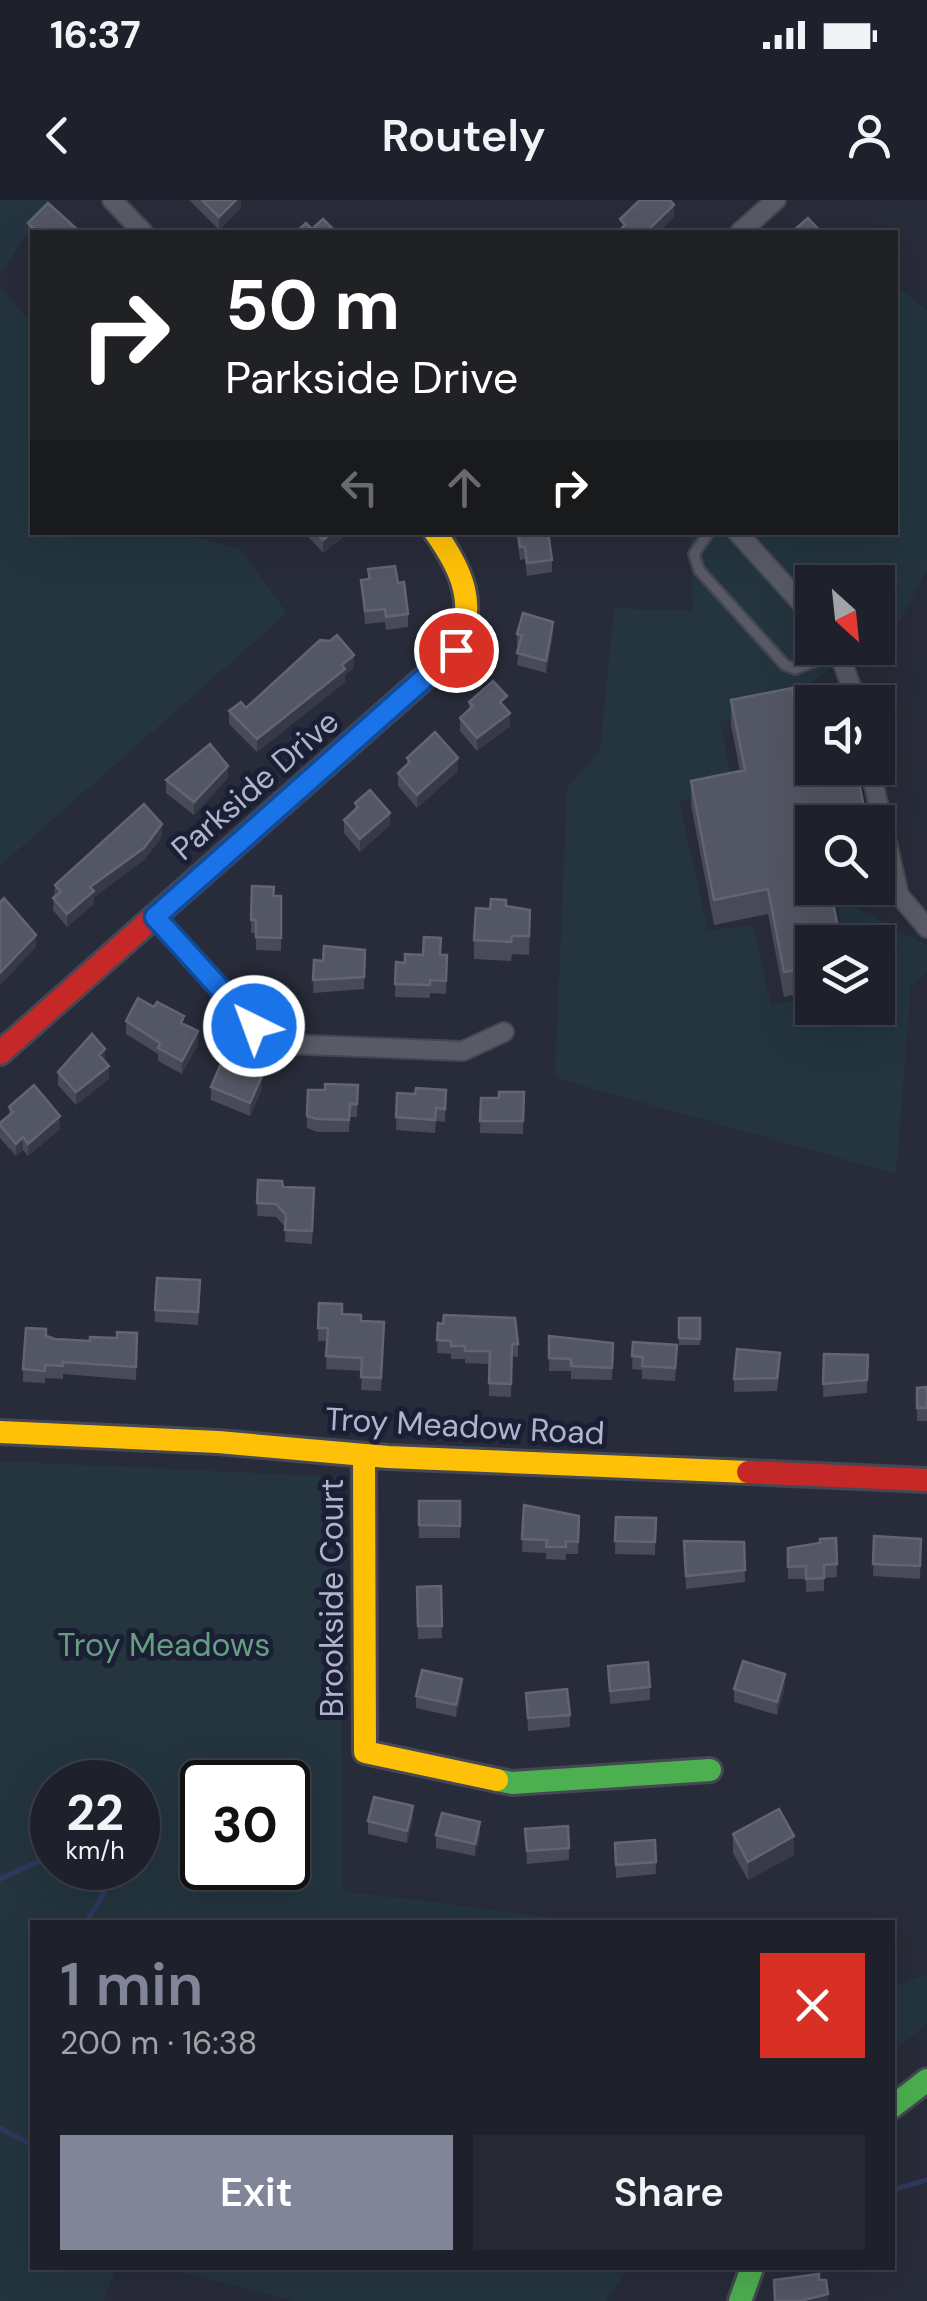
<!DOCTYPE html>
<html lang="en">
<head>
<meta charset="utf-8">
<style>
	:root { --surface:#1e202b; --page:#262833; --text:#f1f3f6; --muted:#a1a3a9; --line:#3c3e47; --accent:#818598 }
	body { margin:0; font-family:"DM Sans",sans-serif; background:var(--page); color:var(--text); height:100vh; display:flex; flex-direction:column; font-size:38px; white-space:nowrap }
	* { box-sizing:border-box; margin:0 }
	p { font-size:32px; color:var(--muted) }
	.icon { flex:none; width:55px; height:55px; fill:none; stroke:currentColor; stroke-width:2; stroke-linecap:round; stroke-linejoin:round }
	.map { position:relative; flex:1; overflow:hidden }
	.panel { position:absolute; left:30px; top:1720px; width:865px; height:350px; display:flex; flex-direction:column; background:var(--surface); border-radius:0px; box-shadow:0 10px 40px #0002,0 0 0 2px var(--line) }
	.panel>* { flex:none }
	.hud { position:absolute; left:30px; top:30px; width:868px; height:305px; border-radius:0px; box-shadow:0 10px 40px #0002,0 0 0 2px var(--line); background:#202124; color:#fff; overflow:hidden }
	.needle { width:65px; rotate:153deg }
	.fabs { position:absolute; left:795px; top:365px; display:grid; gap:20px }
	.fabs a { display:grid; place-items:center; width:100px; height:100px; border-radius:0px; background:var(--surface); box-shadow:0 10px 40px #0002,0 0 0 2px var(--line); font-size:50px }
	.speed { position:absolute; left:30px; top:1560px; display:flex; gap:20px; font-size:50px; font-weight:700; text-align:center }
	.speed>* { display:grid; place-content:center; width:130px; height:130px; border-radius:50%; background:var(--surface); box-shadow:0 10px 40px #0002,0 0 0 2px var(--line); line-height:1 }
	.speed small { font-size:25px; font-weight:400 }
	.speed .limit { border:5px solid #111; border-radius:15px; background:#fff; color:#111 }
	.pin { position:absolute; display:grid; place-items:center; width:85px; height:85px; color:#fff; margin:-42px; border:5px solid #fff; border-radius:50%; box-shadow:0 2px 10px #0007 }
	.me { position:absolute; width:110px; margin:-55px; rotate:318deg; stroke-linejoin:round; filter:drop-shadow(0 0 8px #0008) }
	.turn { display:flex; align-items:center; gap:35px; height:210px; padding:0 30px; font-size:45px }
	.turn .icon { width:130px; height:130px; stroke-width:2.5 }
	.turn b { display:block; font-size:70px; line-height:85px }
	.lanes { display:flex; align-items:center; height:95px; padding:0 30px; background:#0003; justify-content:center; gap:50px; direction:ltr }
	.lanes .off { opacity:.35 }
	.round { display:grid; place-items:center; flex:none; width:105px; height:105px; border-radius:0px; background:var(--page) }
	.summary { display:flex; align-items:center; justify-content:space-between; height:170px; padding:0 30px }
	h1 { font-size:60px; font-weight:600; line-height:75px; color:var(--accent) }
	.button { display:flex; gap:20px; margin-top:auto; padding:20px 30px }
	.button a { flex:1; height:115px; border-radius:0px; background:var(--accent); color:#fff; font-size:40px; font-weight:600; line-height:115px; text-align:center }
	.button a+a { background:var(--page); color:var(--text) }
	.status { display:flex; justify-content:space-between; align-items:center; height:70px; padding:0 50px; background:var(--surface); direction:ltr }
	.status svg { height:28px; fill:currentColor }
	header { display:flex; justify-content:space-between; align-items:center; height:130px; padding:0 30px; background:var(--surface); font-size:45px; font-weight:600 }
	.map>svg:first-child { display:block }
	.green { fill:#243540; fill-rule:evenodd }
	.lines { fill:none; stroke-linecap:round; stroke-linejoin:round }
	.stream { stroke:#2f3860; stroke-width:5 }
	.lane-casing { stroke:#454752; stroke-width:14 }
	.street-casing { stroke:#454752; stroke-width:22 }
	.fast-casing { stroke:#454752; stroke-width:28 }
	.slow-casing { stroke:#454752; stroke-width:28 }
	.jam-casing { stroke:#454752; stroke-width:28 }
	.lane { stroke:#585b66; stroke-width:9 }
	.street { stroke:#585b66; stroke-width:18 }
	.fast { stroke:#4caf50; stroke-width:22 }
	.slow { stroke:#ffc107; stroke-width:22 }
	.jam { stroke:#c62828; stroke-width:22 }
	.wall { fill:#484a58 }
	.shaded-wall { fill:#363946 }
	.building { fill:#535664; stroke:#626474; stroke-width:2.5 }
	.route-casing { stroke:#114b97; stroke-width:25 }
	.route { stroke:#1a73e8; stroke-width:18 }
	.labels { text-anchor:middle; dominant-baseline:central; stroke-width:10; stroke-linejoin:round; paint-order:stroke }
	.street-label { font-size:32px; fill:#b1b5cb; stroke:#1b1f35 }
	.park-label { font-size:32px; fill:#669e80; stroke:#1b1f35 }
</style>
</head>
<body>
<div class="status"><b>16:37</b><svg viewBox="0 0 49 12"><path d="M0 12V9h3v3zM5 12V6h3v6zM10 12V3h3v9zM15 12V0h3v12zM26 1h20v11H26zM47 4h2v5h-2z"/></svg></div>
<header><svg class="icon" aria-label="back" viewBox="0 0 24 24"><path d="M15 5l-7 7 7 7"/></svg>Routely<svg class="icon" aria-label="person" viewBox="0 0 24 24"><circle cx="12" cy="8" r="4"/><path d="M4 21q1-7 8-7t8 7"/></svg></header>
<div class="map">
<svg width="927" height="2101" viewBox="0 0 927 2101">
	<rect width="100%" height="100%" fill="#282b39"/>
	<!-- green -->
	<path class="green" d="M0,0H50L0,73Z
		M895,85L927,110V369L902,418L878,435V382H812V448H860L769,511L720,522L734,590L679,601L708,730L753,726L771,805L812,797V808H878V742H844L837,698L927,745V772L911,786L896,974L555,878L567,587L600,551L614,408L693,411L690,333L895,332Z
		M0,89L32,122V332L179,333L240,349L287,413L0,666Z
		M0,1261L339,1277L343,1691L589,1722H32V2068H116L104,2101H0ZM52,1582H138V1668H52ZM288,1582V1668H202V1582Z
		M927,1774V1823L893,1853V1786Z
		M166,2068H629L606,2101H292Z"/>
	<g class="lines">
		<!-- stream -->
		<path class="stream" d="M0,1679L52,1655
			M86,1722L104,1693L101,1670L94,1668
			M0,1928L32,1945
			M892,1990L927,1980"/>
		<defs>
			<path id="lane" d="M709,332L694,354L699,370L785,465L795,469L840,451"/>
			<path id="street" d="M112,0L143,32
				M740,32L776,0
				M737,332L812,415
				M837,448L857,502
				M870,568L899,695L927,728
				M155,717L254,826L283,844L463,851L504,832"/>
			<path id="fast" d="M497,1580L512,1583L710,1570
				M892,1907L927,1880
				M740,2101L752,2068"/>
			<path id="slow" d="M283,603L456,450C478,405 462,370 435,332
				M0,1232L218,1242L388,1257L748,1272
				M364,1255L365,1552L497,1580"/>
			<path id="jam" d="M0,853L283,603
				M748,1272L927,1280"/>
		</defs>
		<!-- lane casing -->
		<use href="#lane" class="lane-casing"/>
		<!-- street casing -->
		<use href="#street" class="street-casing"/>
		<!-- fast casing -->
		<use href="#fast" class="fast-casing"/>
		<!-- slow casing -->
		<use href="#slow" class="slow-casing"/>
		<!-- jam casing -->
		<use href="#jam" class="jam-casing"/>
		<!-- lane -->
		<use href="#lane" class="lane"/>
		<!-- street -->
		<use href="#street" class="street"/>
		<!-- fast -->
		<use href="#fast" class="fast"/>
		<!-- slow -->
		<use href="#slow" class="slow"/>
		<!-- jam -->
		<use href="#jam" class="jam"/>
	</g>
	<!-- wall -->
	<path class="wall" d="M189,0H241V8L219,30Z
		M28,23L80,32H32V41L28,36Z
		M304,332H350L323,353Z
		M516,332H548L552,360V372L527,376L525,359L520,360Z
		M368,369L398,383L408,414V427L386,430L385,422L365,424L361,380L368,379Z
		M517,434L553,435L546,473L517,465L519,447L517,446Z
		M354,468L345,475V482L257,552L229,524V511L246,508Z
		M731,500L812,622L841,688L831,691L812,742V791L784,797L768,714L714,725L691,605V581L740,571L731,525Z
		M469,502L510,526L477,551L460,531V518L469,510Z
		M407,558L458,571L417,608L398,586V573L407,565Z
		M228,578L194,615L166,593V580Z
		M355,603L390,625L360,652L344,633V620L355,611Z
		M162,637L144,660L94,697V704L67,727L53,710L55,685Z
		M252,686L274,696H281V751L256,750V733H251Z
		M506,706L530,729L529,755L512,754L511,761L474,759V740L490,709Z
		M365,750L364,789L313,793L314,760L323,761Z
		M441,755H447L446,794L430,793V798L395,797L396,762L405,763Z
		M126,821L184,825L198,844L182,874L158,861V854L126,834Z
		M105,862L109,879L76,905L58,885V872Z
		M237,873L262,889L250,916L211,900V887Z
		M358,885L357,917H350L349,932H317L307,928V916L325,890Z
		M446,890L445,922L436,921L435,933L396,930L397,893L415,894Z
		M524,892L523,934L480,933L481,898H499Z
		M9,907L60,929L28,956L23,950L16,956L0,938V923L9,915Z
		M258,980L283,987L314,1001L312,1044L285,1042V1027L276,1017L257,1016Z
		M200,1093L198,1125L155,1122V1110Z
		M342,1114L361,1121L384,1135L381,1191L361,1190L362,1171L326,1169L327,1141H318V1128Z
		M679,1118H700V1145H679Z
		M438,1123L518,1144V1157L512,1156L511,1197L489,1196V1164L465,1163V1159H451V1154L437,1153Z
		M137,1133L136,1180L63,1174V1179L45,1178V1183L23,1182V1169L46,1136L55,1139L90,1141L117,1138Z
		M549,1136L613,1143L612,1180L571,1179V1171H549Z
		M633,1142L677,1158L675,1181L642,1179V1170L632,1169Z
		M824,1154L868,1155L867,1193L823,1197Z
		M780,1166L777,1191L734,1192V1179Z
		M927,1187V1221H917V1188Z
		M419,1301H460V1338H419Z
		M524,1305L579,1316L578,1354H566V1360L546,1359V1353L522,1352Z
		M616,1317L656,1318L655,1355L615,1354Z
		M874,1336L921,1339L920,1379L873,1376Z
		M836,1338L837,1377L824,1378V1391L806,1392V1379H788V1348L820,1343Z
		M684,1341L744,1342L745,1382L686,1389Z
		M441,1386L442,1438L418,1439L417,1387Z
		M608,1466L650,1487V1500L610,1504Z
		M785,1487L777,1515L734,1502V1489Z
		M462,1492L456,1517L416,1508V1496Z
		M526,1493L570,1515V1527L528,1531Z
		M413,1619L407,1643L368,1634V1621Z
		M525,1629L569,1648V1660L527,1664Z
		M733,1634L794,1655L748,1680L733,1653Z
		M436,1635H480L475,1656L436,1648Z
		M655,1640L656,1674L616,1678L615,1643Z"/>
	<!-- shaded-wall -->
	<path class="shaded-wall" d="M236,0H241V8L219,30V17Z
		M674,5V17L659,32H646Z
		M333,332H350L323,353V340Z
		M553,422V435L546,473V461Z
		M354,455V468L345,475V482L257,552V539Z
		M510,513V526L477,551V538Z
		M458,558V571L417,608V595Z
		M228,566V578L194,615V602Z
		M390,613V625L360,652V639Z
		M162,624V637L144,660L94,697V704L67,727V714L90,687Z
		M36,735V747L0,786V773Z
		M198,831V844L182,874V861Z
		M105,849V862L99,855Z
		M109,866V879L76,905V892Z
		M262,876V889L250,916V903Z
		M60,916V929L28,956V944Z
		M23,937V950L16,956V944Z
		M785,1474V1487L777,1515V1502Z
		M462,1479V1492L456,1517V1505Z
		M413,1606V1619L407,1643V1631Z
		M480,1622V1635L475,1656V1644Z
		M794,1636V1655L748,1680V1662Z
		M828,2094V2101H800Z"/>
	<!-- building -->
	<path class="building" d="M202,0H236L219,17Z
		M640,0H670L674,5L646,32H618L625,25L620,19Z
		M48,3L80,32H37L28,23Z
		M808,18L821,32H792Z
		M323,19L336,32H296L306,23L312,29Z
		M316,332H333L323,340Z
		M518,332H548L552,360L527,363L525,347H520Z
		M395,366L398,383L404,382L408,414L386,417L385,409L365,411L361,380L370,379L368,369Z
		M523,413L553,422L546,461L517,453L522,435L517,434Z
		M337,435L354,455L342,465L345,469L257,539L229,511L241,502L246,508L320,440L330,441Z
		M493,481L507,496L500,502L510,513L477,538L460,518L473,506L469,502Z
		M792,488L808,571L824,568H856L867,622H812V688H830L841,742H812V767L784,772L768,689L714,700L691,581L745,570L731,500Z
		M435,532L458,558L417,595L398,573L410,562L407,558Z
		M210,544L228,566L194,602L166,580Z
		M370,590L390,613L360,639L344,620L358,607L355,603Z
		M144,604L162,624L144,648L90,687L94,691L67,714L53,698L61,692L55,685Z
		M252,686L274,687L273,696H281V738L256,737V720H251Z
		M4,698L36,735L0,773V702Z
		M491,699L506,700V706L530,710L529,736H512L511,742L474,740L476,708L490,709Z
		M424,737L441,738L440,755H447L446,781L430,780V785L395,784L396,762L405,763V754L423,755Z
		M324,746L365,750L364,777L313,780L314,760L323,761Z
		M138,798L154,807L157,802L184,816L181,823L198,831L182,861L158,848L160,843L126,821Z
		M92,834L105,849L99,855L109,866L76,892L58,872Z
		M220,866L237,873L240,866L262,876L250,903L211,887Z
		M325,884L358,885L357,904H350L349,920L317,919L307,916L308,890H325Z
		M34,885L60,916L28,944L23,937L16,944L0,925V923L13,912L9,907Z
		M416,888L446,890L445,909L436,908L435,920L396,917L397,893L415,894Z
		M499,892H524L523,921H480L481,898H499Z
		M258,980L282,981L283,987L314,988L312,1031L285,1030L286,1015L276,1004L257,1003Z
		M157,1078L200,1080L198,1112L155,1110Z
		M319,1103L342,1104V1114L361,1115V1121L384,1122L381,1178L361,1177L362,1158L326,1156L328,1128H318Z
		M444,1115L515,1118L518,1144H512L511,1184L489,1183L490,1151H465V1146H451V1141L437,1140L438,1123L443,1124Z
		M679,1118H700V1139L679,1138Z
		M26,1128L46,1129V1136L55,1139L90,1141V1137L117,1138V1132L137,1133L136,1167L63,1162V1166L45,1165V1171L23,1169Z
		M549,1136L613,1143L612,1168L571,1166V1159L549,1158Z
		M633,1142L677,1145L675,1168L642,1166L643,1157L632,1156Z
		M737,1149L780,1153L777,1178L734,1179Z
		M824,1154L868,1155L867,1180L823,1184Z
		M927,1187V1208H917V1188Z
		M419,1301H460V1326L419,1325Z
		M524,1305L579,1316L578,1342L566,1341V1347H546L547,1340L522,1339Z
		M616,1317L656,1318L655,1342L615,1341Z
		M874,1336L921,1339L920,1366L873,1364Z
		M836,1338L837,1364L824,1365V1378L806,1379V1366L788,1367V1348L820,1343V1339Z
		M684,1341L744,1342L745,1370L686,1376Z
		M441,1386L442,1426H418L417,1387Z
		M743,1461L785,1474L777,1502L734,1489Z
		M648,1462L650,1487L610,1491L608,1466Z
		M422,1470L462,1479L456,1505L416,1496Z
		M567,1489L570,1515L528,1518L526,1493Z
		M374,1597L413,1606L407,1631L368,1621Z
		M779,1609L794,1636L748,1662L733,1634Z
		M442,1613L480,1622L475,1644L436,1635Z
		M568,1626L569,1648L527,1651L525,1629Z
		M655,1640L656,1662L616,1665L615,1643Z
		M819,2074V2080H826L828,2094L800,2101H775L774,2080Z"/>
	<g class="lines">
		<defs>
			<path id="route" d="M254,826L155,717L456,450"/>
		</defs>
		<!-- route casing -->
		<use href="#route" class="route-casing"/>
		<!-- route -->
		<use href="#route" class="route"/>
	</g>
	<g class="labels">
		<!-- street labels -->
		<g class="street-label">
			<text transform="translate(255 585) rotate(-41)">Parkside Drive</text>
			<text transform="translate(465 1226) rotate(3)">Troy Meadow Road</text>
			<text transform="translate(332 1398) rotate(-90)">Brookside Court</text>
		</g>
		<!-- park labels -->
		<g class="park-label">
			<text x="164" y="1445">Troy Meadows</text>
		</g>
	</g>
</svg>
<div class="fabs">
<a><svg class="needle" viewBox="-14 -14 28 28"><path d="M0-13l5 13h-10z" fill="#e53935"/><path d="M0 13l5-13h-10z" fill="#a1a3a9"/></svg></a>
<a><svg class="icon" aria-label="sound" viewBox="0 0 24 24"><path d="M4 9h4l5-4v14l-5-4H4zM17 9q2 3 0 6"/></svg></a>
<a><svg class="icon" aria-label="search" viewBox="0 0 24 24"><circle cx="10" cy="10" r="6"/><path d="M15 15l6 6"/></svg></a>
<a><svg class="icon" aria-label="layers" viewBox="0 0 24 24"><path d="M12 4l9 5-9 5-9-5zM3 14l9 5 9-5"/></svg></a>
</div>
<div class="speed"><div>22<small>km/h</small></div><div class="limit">30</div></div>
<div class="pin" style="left:456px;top:450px;background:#d93025"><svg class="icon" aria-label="arrive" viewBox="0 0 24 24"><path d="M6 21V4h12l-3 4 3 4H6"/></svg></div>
<svg class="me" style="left:254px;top:826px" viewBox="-20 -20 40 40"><circle r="17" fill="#1a73e8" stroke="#fff" stroke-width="3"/><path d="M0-11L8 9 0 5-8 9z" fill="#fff"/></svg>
<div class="hud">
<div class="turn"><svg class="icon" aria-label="right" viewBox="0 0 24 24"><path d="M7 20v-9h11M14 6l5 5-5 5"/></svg><div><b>50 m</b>Parkside Drive</div></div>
<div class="lanes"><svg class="icon off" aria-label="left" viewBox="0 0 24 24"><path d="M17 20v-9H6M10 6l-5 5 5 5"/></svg><svg class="icon off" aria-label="ahead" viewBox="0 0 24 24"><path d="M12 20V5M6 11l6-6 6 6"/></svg><svg class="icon" aria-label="right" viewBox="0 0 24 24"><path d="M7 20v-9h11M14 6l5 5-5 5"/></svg></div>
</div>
<section class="panel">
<div class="summary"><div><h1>1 min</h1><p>200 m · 16:38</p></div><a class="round" style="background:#d93025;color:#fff"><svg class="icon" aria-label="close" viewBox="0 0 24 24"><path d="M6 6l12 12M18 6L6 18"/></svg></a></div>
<div class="button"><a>Exit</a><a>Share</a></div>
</section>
</div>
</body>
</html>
